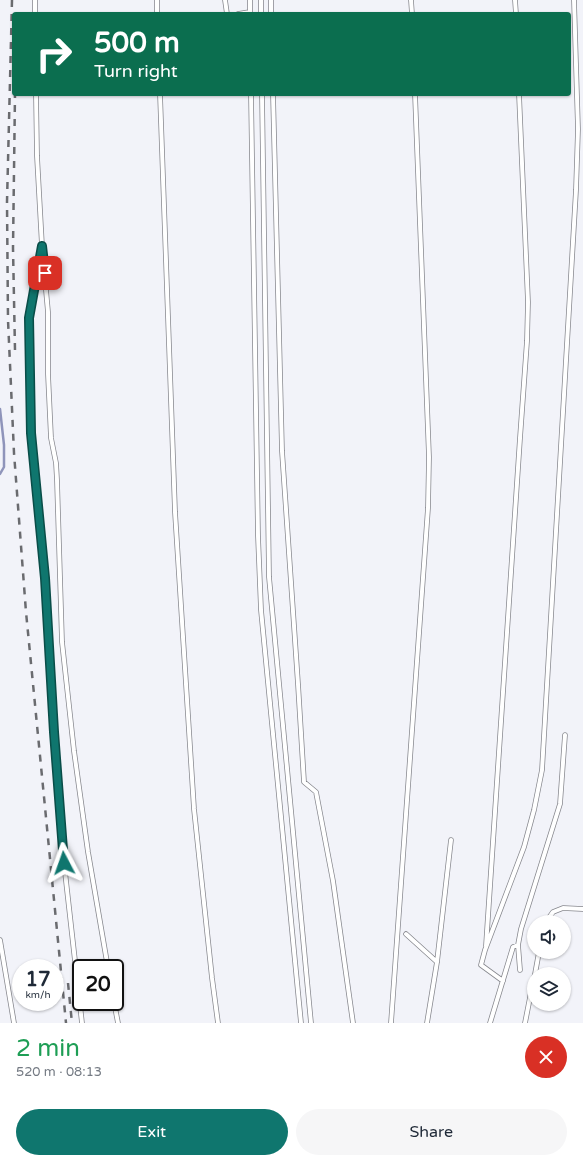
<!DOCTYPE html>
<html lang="en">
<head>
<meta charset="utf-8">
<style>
	:root { --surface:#fff; --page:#f6f6f7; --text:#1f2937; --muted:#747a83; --accent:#0f766e }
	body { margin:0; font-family:"Varela Round",sans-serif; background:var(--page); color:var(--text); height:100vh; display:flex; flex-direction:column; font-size:15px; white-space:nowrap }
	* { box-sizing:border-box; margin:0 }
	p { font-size:13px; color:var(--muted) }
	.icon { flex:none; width:22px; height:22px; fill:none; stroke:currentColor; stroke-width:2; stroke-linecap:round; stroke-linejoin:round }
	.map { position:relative; height:1023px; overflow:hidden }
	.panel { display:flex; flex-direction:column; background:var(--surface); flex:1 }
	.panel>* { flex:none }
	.top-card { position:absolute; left:12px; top:12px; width:559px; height:84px; border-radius:4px; box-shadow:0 1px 3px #0004; background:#0b6e4f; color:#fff; overflow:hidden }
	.tools { position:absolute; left:527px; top:915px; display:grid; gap:8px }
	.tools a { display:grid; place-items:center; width:44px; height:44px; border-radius:50%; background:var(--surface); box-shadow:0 1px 3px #0004; font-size:20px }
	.speed { position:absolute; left:12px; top:959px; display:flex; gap:8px; font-size:20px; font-weight:700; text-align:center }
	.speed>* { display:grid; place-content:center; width:52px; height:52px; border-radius:50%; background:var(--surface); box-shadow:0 1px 3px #0004; line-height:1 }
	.speed small { font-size:10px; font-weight:400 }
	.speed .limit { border:2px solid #111; border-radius:6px; background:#fff; color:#111 }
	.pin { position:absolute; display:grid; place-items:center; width:34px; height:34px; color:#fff; margin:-17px; border-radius:8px; box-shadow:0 2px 6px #0006 }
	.me { position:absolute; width:44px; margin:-22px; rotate:356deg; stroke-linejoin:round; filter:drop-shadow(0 0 3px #0008) }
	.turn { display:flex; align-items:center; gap:14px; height:84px; padding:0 16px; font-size:18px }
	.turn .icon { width:52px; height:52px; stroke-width:2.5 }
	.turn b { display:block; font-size:28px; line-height:34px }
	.round { display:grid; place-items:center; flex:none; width:42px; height:42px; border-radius:21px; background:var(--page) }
	.head { display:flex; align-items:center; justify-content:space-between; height:68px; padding:0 16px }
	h1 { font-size:24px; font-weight:600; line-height:30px; color:#1e9e55 }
	.cta { display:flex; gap:8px; margin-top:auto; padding:8px 16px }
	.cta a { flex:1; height:46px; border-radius:24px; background:var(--accent); color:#fff; font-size:16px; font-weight:600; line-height:46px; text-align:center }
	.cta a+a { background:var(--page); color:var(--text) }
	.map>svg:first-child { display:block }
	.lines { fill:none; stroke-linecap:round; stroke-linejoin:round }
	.stream { stroke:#8f94ba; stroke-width:2.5 }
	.lane-casing { stroke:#86878d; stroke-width:5.5 }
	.lane { stroke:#fff; stroke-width:4 }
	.rail { stroke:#6a6b6f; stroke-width:2.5; stroke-dasharray:7 7; stroke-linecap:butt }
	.route-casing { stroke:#0a4d48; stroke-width:10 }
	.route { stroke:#0f766e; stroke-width:7 }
</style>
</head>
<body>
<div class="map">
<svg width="583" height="1023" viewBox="0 0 583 1023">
	<rect width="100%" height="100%" fill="#f2f3f9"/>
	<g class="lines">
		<!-- stream -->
		<path class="stream" d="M0,409L4,445V467L0,474"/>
		<defs>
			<path id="lane" d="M35,0V14
				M157,0V14
				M225,0L227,14
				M250,0V14
				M261,0V14
				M271,0V14
				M411,0L412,14
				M515,0L516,14
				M238,14L250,12
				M36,94L37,156L42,246L48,312V374L51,438L56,463L57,480L62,642L74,751L88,852L108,968
				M160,94L175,512L183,637L194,809L212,978L218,1023
				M251,94L258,536L261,610L301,1023
				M262,94L269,577L311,1023
				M273,94L282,451L298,684L304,782L316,792L333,881L353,1023
				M41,252L29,319L31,433L45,579L54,732L64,863L82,1023
				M546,922L553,912L563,908L583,909
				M406,934L437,962
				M0,940L14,1023
				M486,946L520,438L527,341L528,302L519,94
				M520,970L518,945L521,929L560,804L565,735
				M535,974L539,952
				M503,981L481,965L485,950L524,847L534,810L542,770L576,190L578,129L574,0
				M114,1002L118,1023
				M391,1023L428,508L429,457L415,94
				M427,1023L437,962L451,840
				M490,1023L513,947L518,945
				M525,1023L534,977"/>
		</defs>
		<!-- lane casing -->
		<use href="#lane" class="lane-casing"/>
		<!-- lane -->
		<use href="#lane" class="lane"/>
		<!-- rail -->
		<path class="rail" d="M12,0L7,202L8,320L14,453L26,612L66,1023
			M15,350L13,248L15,94
			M68,983L72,1023"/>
	</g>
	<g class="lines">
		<defs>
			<path id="route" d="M45,273L42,246L29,318L31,433L45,578L54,732L64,863"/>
		</defs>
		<!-- route casing -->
		<use href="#route" class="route-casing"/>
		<!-- route -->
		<use href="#route" class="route"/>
	</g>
</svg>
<div class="tools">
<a><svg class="icon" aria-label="sound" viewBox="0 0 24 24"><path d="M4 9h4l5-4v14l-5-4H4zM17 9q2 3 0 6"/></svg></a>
<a><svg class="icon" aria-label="layers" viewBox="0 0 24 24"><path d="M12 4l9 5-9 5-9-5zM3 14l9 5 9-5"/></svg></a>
</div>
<div class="speed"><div>17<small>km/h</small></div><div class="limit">20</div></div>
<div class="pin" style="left:45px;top:273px;background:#d93025"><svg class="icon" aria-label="arrive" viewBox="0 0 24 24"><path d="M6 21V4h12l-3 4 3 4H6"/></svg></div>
<svg class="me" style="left:64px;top:863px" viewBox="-20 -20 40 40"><path d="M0-17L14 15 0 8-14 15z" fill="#0f766e" stroke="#fff" stroke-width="4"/></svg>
<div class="top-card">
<div class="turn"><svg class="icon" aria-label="right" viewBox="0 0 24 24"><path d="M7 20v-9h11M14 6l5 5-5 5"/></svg><div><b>500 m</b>Turn right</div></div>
</div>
</div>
<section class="panel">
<div class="head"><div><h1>2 min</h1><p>520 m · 08:13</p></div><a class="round" style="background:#d93025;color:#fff"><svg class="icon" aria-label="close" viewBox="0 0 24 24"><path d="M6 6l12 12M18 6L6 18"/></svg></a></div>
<div class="cta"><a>Exit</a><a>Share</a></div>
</section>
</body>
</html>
